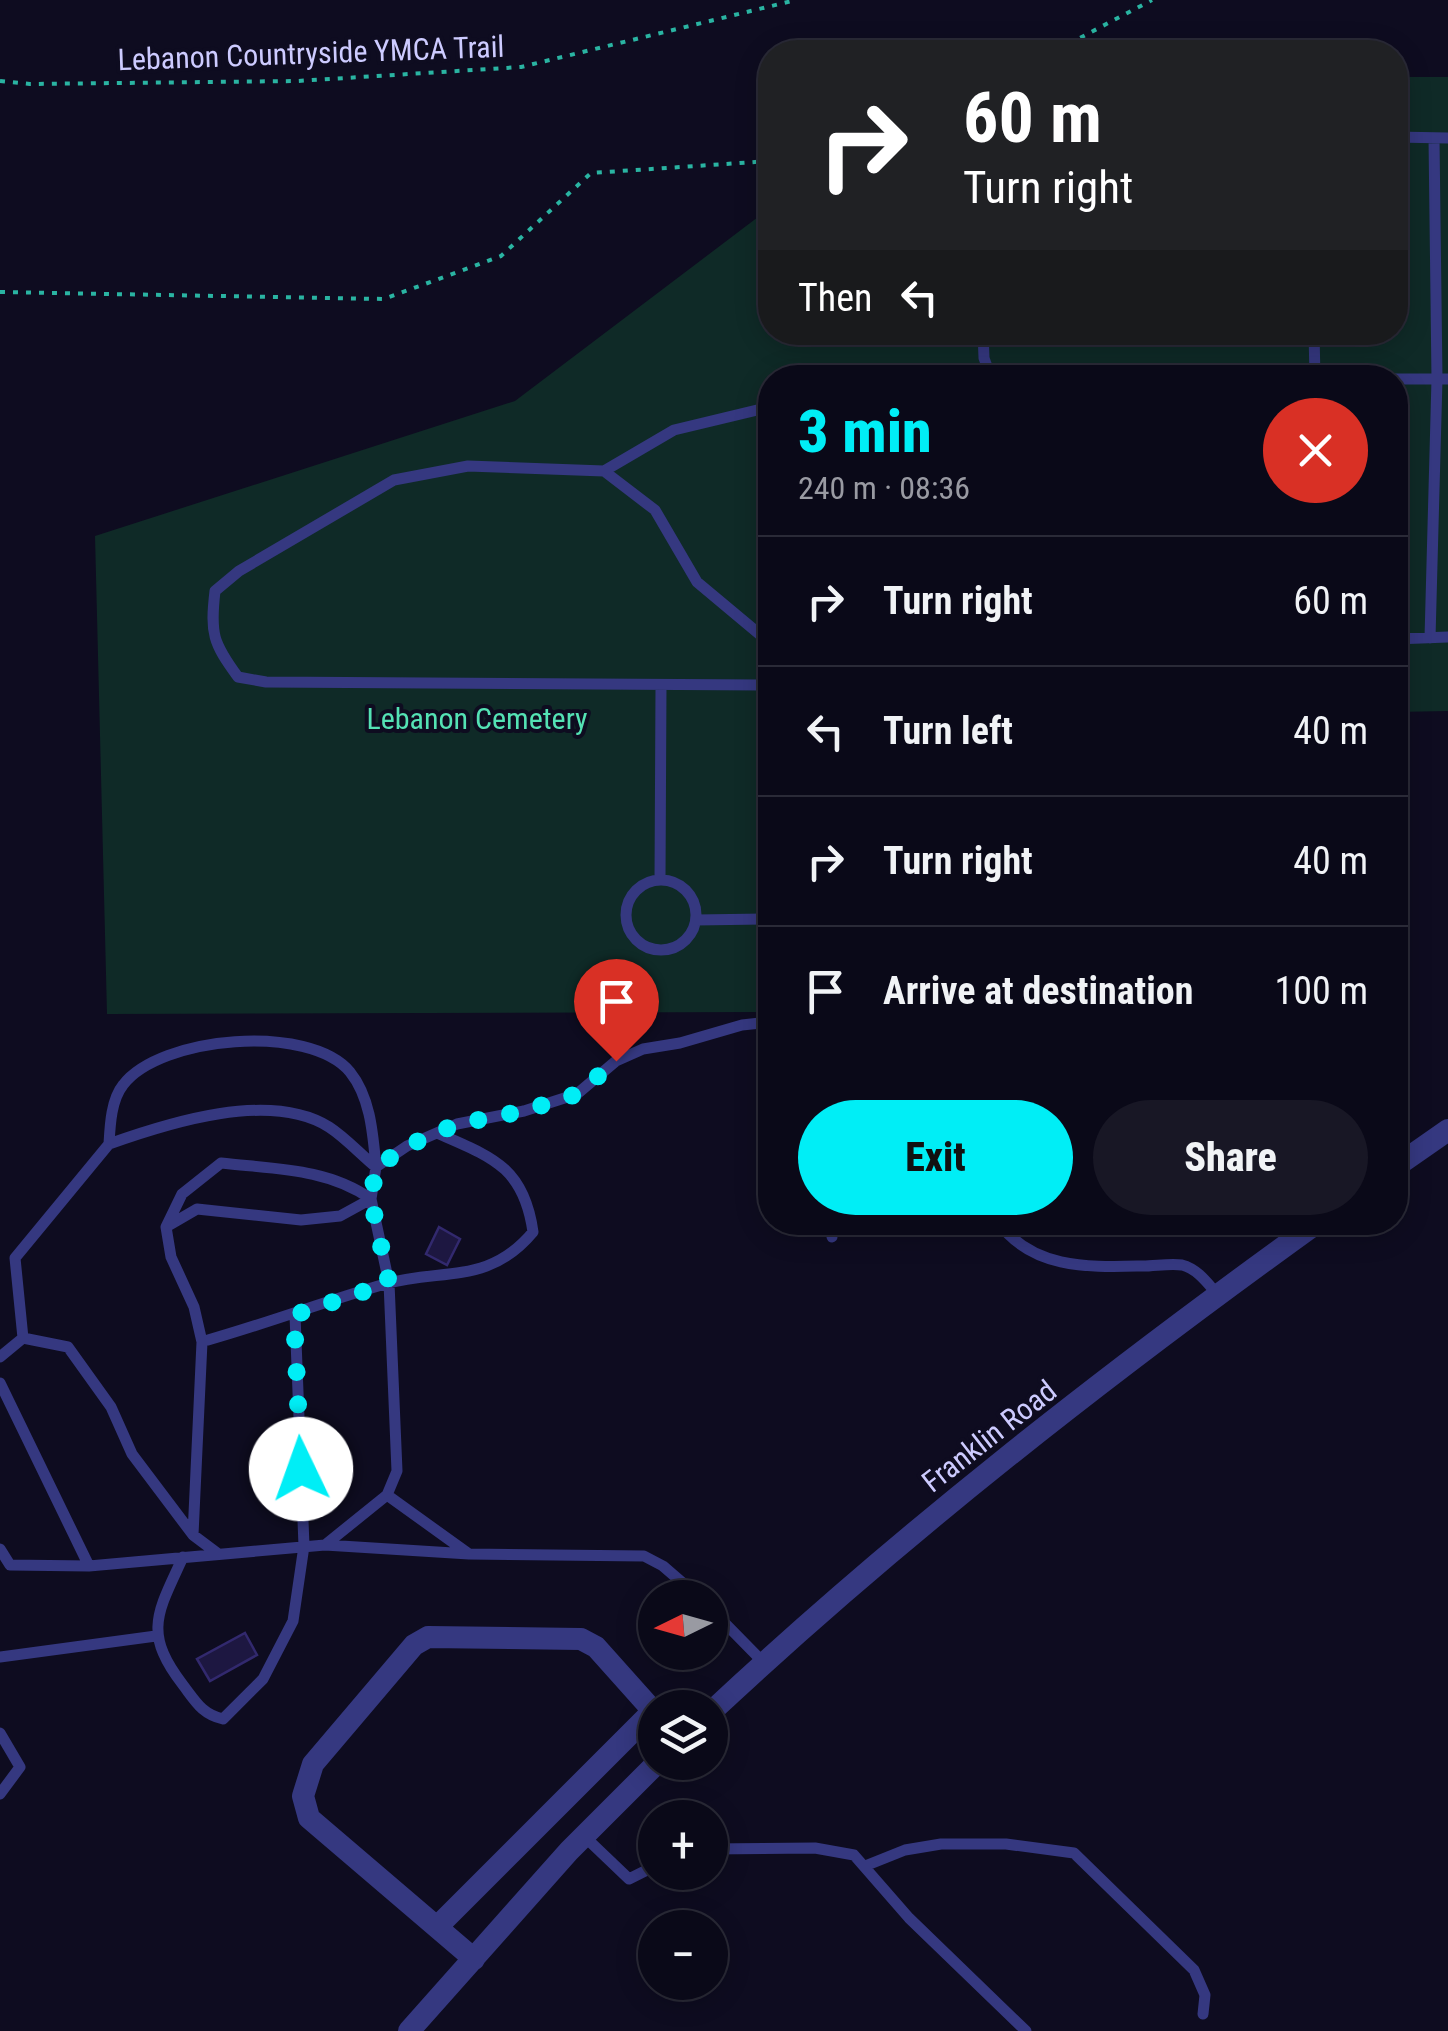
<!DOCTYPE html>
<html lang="en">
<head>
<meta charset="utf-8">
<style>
	:root { --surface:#0a0918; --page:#181725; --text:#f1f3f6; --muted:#999aa2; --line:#2a2a37; --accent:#00eef6 }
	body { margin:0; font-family:"Roboto Condensed",sans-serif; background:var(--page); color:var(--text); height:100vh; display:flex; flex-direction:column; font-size:38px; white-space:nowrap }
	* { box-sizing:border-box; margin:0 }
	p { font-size:32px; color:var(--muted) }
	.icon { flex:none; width:55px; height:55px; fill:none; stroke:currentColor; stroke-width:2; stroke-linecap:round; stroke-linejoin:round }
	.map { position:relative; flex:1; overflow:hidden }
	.drawer { position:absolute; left:758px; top:365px; width:650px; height:870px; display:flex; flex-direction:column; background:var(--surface); border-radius:40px; box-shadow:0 5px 25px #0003,0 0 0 2px var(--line) }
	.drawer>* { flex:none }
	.guide { position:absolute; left:758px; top:40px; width:650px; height:305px; border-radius:40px; box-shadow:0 5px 25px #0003,0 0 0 2px var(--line); background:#202124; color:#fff; overflow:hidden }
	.needle { width:65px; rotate:265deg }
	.tools { position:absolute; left:638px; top:1580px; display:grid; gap:20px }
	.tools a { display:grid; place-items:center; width:90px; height:90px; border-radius:50%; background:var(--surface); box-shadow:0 5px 25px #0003,0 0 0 2px var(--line); font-size:50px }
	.pin { position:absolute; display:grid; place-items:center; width:85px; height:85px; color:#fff; margin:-102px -42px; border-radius:50% 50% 50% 0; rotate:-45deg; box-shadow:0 0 10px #0007 }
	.pin .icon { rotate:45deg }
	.me { position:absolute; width:110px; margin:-55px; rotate:357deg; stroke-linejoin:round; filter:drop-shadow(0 0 8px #0008) }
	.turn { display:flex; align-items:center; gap:35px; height:210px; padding:0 40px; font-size:45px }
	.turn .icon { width:130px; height:130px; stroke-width:2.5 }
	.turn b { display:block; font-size:70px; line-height:85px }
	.then { display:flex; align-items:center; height:95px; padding:0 40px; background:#0003; gap:20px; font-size:38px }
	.round { display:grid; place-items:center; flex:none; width:105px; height:105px; border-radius:52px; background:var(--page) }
	.headline { display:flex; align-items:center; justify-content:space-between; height:170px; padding:0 40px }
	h1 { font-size:60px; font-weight:800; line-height:75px; color:var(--accent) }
	.action { display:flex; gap:20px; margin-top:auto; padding:20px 40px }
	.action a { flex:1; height:115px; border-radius:60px; background:var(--accent); color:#111; font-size:40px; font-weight:800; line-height:115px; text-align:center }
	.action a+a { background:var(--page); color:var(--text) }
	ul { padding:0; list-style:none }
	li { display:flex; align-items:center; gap:30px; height:130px; padding:0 40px; border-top:2px solid var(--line) }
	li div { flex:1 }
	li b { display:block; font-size:38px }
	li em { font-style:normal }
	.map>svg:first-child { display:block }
	.green { fill:#0f2a27 }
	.building { fill:#1d1741; stroke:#32296e; stroke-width:2.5 }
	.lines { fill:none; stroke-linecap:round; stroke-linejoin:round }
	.path { stroke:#2ab4a2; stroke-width:4; stroke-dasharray:5 8; stroke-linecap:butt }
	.service { stroke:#353880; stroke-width:11 }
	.minor { stroke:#353880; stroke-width:22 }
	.route { stroke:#00eef6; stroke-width:18; stroke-dasharray:0 32.4 }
	.labels { text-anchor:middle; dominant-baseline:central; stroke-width:8; stroke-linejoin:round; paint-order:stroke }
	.street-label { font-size:30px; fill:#cdcbff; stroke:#0e0c20 }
	.park-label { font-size:30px; fill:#54e2b4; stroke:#0e0c20 }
</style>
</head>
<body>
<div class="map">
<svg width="1448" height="2031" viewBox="0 0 1448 2031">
	<rect width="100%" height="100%" fill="#0e0c20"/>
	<!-- green -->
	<path class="green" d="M1395,77H1448V711L1395,712V378H770V1012L107,1014L95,536L515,401L770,208V332H1395Z"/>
	<!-- building -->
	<path class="building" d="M439,1227L460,1239L447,1265L426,1254Z
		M245,1633L257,1655L210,1681L197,1659Z"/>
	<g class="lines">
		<!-- path -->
		<path class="path" d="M1044,52L1076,40L1152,0
			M0,81L30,84L297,81L521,67L796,0
			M0,292L384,299L501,256L591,173L770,161"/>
		<!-- service -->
		<path class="service" d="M1395,137L1448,138
			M983,332L984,358L991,378
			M1314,332L1315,378
			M1190,378H1255
			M1395,379H1448
			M604,471L674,430L770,407
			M1430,638L1437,379L1434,138
			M1395,639L1448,637
			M770,643L697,582L655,510L604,471L468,466L394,480L239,571L215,591C210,634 213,643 238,677L266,682L770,685
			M660,879L661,686
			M626 915a35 35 0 1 1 70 0a35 35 0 1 1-70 0Z
			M696,920L770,919
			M109,1144C168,1123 270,1090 329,1127C346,1138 361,1155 376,1167
			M831,1222L832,1237
			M998,1222C1033,1270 1090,1267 1143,1266C1155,1266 1171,1263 1182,1265C1198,1269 1208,1284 1218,1295
			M166,1227L197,1209L301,1220L340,1216L371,1199L376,1167L407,1146L457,1124L524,1111L577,1094L616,1061L643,1049L680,1043L742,1025L770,1022
			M23,1338L68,1347L111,1407L132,1454L193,1535L217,1553
			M208,1340C268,1323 326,1301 385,1284C443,1268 489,1285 533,1232C524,1167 492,1157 437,1133
			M0,1357L23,1338L15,1258L109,1144C110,1126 111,1100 123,1085C160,1036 309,1023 350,1072C371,1098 373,1136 376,1167
			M0,1383L89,1566
			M387,1495L469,1554
			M193,1535L202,1342L194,1307L171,1257L166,1227L182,1194L221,1163C273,1169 328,1168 371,1199L389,1283L397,1471L387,1495L325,1545
			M0,1549L10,1565L89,1566L325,1545L469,1554L644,1556L663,1566L700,1598
			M183,1557C158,1612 142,1632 183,1685C196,1702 202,1714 223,1719L263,1679L293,1621L304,1546L295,1315
			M710,1608L764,1663
			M0,1657L156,1636
			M0,1733L20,1767L0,1794
			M584,1836L629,1879L655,1866
			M710,1849L815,1848L854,1855L909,1918L1026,2031
			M865,1866L905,1850L941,1844H1006L1074,1853L1194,1970L1205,1995L1203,2014"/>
		<!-- minor -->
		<path class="minor" d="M1395,1167L1448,1130
			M710,1713C900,1535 1107,1374 1318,1222
			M437,1927L653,1711
			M474,1959L309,1818L303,1796L313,1764L414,1645L428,1637L581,1639L596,1647L655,1713
			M409,2031L569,1851L658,1762"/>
	</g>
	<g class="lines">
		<!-- route -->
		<path class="route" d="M301,1469L294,1315L389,1283L371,1199L376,1168L407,1146L457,1124L524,1111L577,1094L616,1061"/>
	</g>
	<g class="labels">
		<!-- street labels -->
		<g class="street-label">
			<text transform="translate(311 53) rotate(-2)">Lebanon Countryside YMCA Trail</text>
			<text transform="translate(989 1436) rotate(-38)">Franklin Road</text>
		</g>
		<!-- park labels -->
		<g class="park-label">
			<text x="477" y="718">Lebanon Cemetery</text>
		</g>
	</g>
</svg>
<div class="tools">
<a><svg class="needle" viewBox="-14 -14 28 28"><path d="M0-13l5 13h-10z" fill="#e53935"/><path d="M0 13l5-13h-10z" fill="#999aa2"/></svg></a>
<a><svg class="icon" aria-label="layers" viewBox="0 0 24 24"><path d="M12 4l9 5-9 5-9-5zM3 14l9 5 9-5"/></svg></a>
<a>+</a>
<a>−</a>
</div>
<div class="pin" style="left:616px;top:1061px;background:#d93025"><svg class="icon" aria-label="arrive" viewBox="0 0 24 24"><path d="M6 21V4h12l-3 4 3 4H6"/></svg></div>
<svg class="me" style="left:301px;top:1469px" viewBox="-20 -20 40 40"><circle r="19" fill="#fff"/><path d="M0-13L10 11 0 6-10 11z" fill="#00eef6"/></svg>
<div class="guide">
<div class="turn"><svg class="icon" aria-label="right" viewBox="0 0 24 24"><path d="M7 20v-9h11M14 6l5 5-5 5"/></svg><div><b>60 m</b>Turn right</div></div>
<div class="then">Then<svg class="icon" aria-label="left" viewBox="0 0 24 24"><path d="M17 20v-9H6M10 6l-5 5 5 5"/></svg></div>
</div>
<section class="drawer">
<div class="headline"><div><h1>3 min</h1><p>240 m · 08:36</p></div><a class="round" style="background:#d93025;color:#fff"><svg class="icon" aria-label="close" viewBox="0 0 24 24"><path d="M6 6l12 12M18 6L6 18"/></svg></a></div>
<ul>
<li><svg class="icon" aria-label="right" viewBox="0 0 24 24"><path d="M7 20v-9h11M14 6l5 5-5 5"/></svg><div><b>Turn right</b></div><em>60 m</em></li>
<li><svg class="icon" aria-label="left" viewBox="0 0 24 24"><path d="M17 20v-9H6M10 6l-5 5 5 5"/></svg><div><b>Turn left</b></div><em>40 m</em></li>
<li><svg class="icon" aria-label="right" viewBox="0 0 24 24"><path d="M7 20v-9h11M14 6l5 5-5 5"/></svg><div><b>Turn right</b></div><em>40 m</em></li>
<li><svg class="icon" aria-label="arrive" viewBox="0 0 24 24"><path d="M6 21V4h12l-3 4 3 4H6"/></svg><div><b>Arrive at destination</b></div><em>100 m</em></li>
</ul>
<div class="action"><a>Exit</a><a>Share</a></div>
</section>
</div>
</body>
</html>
